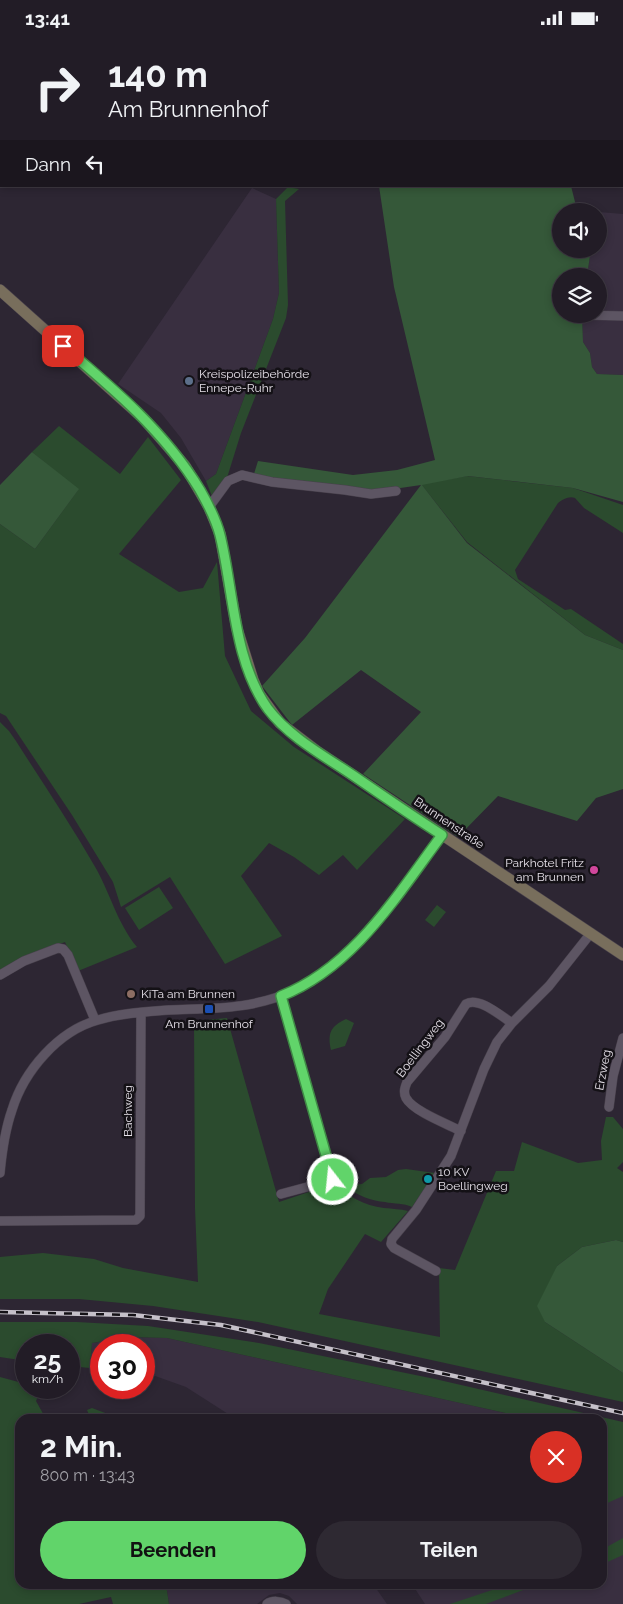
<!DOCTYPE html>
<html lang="de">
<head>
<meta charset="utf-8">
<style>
	:root { --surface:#221c26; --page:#2e2932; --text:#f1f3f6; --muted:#a2a1a7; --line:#3f3a43; --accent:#61d46a }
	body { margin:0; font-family:Raleway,sans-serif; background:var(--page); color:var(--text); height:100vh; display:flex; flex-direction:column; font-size:19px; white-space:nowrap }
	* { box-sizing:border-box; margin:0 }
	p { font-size:16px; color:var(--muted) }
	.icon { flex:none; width:28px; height:28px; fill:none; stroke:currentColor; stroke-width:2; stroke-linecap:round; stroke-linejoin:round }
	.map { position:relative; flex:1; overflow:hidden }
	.details { position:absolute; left:15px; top:1379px; width:592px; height:175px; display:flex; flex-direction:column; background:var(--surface); border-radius:15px; box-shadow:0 2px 8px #0003,0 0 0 1px var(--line) }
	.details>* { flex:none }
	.guide { position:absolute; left:0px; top:0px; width:624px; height:152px; box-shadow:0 2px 8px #0003,0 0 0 1px var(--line); background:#221c26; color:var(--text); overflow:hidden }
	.tools { position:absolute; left:552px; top:168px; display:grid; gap:10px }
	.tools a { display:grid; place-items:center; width:55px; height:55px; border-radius:50%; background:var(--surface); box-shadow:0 2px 8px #0003,0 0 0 1px var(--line); font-size:25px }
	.speed { position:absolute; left:15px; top:1299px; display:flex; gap:10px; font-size:25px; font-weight:700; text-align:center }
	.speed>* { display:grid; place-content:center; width:65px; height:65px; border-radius:50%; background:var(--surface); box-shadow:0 2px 8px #0003,0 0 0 1px var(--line); line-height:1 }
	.speed small { font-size:12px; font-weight:400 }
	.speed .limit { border:8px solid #d22; background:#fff; color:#111 }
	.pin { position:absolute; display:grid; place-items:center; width:42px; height:42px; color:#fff; margin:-21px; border-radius:10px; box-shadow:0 2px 8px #0006 }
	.me { position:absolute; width:55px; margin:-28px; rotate:344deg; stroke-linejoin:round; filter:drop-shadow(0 0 4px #0008) }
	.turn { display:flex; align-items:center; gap:18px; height:105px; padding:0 25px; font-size:22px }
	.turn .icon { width:65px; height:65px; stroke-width:2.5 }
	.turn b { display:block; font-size:35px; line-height:42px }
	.then { display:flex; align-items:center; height:48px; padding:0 25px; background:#0003; gap:10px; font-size:19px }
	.round { display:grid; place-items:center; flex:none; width:52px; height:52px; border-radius:26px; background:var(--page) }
	.headline { display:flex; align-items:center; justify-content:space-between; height:85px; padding:0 25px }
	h1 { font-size:30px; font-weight:700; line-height:38px }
	.action { display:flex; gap:10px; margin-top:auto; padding:10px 25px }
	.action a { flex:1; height:58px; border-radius:30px; background:var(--accent); color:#111; font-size:20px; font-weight:700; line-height:58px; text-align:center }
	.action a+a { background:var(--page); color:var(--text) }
	.status { display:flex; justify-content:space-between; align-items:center; height:35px; padding:0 25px; background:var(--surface); direction:ltr }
	.status svg { height:14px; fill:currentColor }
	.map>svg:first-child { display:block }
	.built { fill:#392f40 }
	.green { fill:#2b4b2e }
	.forest { fill:#355839 }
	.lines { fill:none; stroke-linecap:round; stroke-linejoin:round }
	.street-casing { stroke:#48414c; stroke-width:10 }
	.secondary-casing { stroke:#48414c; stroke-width:12 }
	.street { stroke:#5d5563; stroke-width:9 }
	.secondary { stroke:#786e5c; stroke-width:11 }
	.rail-casing { stroke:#c5c0c9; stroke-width:4.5 }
	.rail { stroke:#141116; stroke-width:2.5; stroke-dasharray:8; stroke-linecap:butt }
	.route-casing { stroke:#3f8a45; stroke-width:12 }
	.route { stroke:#61d46a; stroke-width:9 }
	.service-dot { fill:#5c6f8a; stroke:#141116; stroke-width:2 }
	.hotel-dot { fill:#d1479c; stroke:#141116; stroke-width:2 }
	.education-dot { fill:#8d6e63; stroke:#141116; stroke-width:2 }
	.transit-dot { fill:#1a4fb4; stroke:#141116; stroke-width:2 }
	.culture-dot { fill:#0f9aa8; stroke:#141116; stroke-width:2 }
	.labels { text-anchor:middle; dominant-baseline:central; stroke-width:5; stroke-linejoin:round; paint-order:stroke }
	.poi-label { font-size:12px; fill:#e6e1e9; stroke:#141116; text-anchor:start }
	.street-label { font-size:12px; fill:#e6e1e9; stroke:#141116 }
</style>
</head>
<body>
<div class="status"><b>13:41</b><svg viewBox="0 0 49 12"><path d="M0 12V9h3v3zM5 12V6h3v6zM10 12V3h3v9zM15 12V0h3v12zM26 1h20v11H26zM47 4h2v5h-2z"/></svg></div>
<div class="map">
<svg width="623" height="1569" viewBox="0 0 623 1569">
	<rect width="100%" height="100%" fill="#2d2633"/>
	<!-- built -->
	<path class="built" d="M252,153L276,164L279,258L273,284L216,439L206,446L181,403L161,378L118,349Z
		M599,177L623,179V340L597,339L592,332L590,318L583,307L582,279H599V241H587L591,214H599Z
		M129,1302L167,1303L533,1384H236L186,1352L144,1337V1310H101V1324L91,1320L92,1308Z
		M603,1399L623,1403V1569H425L412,1549H602Z
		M166,1549H373L387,1569H297L289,1561L280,1558L269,1560L257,1569H169Z"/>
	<!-- green -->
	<path class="green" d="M209,0H379L381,1H208Z
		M280,151L299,154L285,166L288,270L286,283L241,398L226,446L213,464L206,446L216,439L273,284L279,258L276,164L287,153Z
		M59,391L120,439L148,402L181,445L119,519L179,557L203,553L217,527L225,621L251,676L294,712L405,784L357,835L343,820L319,840L294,822L269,808L241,841L282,901L225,929L170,842L121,872L113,847L72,780L6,681L0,678V489L35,514L78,455L32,417Z
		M467,441L573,453L623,470V498L584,473L575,463C569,461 563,464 558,468L515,535L518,544L565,575L571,574L623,609V615L585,600L467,507L421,449Z
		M0,687L9,696L16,706C42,747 70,788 94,830C110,857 117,888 137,912L78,936L65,907L21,923L0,935Z
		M159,852L173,873L139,895L125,873Z
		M437,870L446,877L434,892L425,885Z
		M227,983L279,1167L333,1149C348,1160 364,1171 384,1173C393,1174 400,1174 408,1176L381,1207L365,1199L328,1254L319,1279L440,1302L439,1233L455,1235L496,1136H514L522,1107L578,1128L602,1125L601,1106L606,1082H613L623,1094V1127L617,1133L623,1137V1207L616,1205L582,1212L557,1231L545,1287L623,1338V1367L258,1287L153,1271L79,1264H0V1222L43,1218L94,1224L123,1233L198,1247L195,1173L194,986Z
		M346,984L354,988L345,1011L331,1015C327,998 331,991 346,984Z
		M406,1134L435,1138L412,1172C404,1168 394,1169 385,1167C372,1166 359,1161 348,1153L350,1150L362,1149L370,1143L386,1142L398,1135Z
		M0,1287H77L148,1291L259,1308L435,1344L623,1387V1461L603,1470L602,1384H524L523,1382L167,1303L129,1302L92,1308L90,1333L69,1331V1310H26V1326L0,1322Z
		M0,1342L26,1349V1352L42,1353L36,1366L46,1384H20V1549H166L169,1569H113L111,1562L79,1569H0Z
		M92,1373L121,1384H91L87,1375Z
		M623,1503V1520L603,1529V1514Z
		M510,1549H539L486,1569H450Z"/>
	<!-- forest -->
	<path class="forest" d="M379,151H571L577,175L592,176H561V214H591L587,241H561V279H582L583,307L590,318L592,332L597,339L623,340V467L573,453L468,441L422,450L467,508L585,600L623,615V754L596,763L577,786L498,761L458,802L363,739L421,677L361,635L292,690L262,651L305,603L421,450L373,457L253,442L258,426L353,440L397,435L435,425L394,252Z
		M32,417L79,454L35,514L0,489V450Z
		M616,1205L623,1207V1338L545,1287L537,1271L557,1231L582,1212Z"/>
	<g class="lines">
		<defs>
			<path id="street" d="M544,0L546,1
				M434,1L435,0
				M507,1L508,0
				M622,63H623
				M584,280L623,281
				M209,472L228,446L242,440L272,447L345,455L371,459L396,456
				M0,940L24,926L58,913L63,914L68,920L95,985
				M281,961L333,1145L281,1159
				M609,1072L613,1041L623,1003
				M461,1096C447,1089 413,1076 406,1063C403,1057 405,1052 407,1047L445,1002L466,969C478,961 501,981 512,988
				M0,1138C2,1116 5,1095 12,1075C24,1036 58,996 98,985C121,978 145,977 169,975C214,973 252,975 295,955C356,927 403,853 442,800
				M0,1186L136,1185L140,1181L141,978
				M436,1236L394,1213L391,1209L392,1204L416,1175L451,1121L484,1034L497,1007L512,988L549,951L591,898
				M267,1569C272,1565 281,1566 286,1569"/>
			<path id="secondary" d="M0,255L143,383L185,431L209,472L220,499L237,594L253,645L259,659L280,688L318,717L623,920"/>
		</defs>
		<!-- street casing -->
		<use href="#street" class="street-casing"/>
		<!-- secondary casing -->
		<use href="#secondary" class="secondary-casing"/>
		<!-- street -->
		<use href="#street" class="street"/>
		<!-- secondary -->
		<use href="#secondary" class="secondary"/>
		<defs>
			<path id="rail" d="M0,1277L133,1280L221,1290L623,1378"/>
		</defs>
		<!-- rail casing -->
		<use href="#rail" class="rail-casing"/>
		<!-- rail -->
		<use href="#rail" class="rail"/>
	</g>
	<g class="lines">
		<defs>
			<path id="route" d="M63,311C114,354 165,397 200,455C208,469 216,484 220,500C234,556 233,625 268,674C289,702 326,722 354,741C383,761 412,781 442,800C397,860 354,932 281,961L333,1145"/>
		</defs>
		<!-- route casing -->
		<use href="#route" class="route-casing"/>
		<!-- route -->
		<use href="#route" class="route"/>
	</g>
	<!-- markers -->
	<circle class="service-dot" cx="189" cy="346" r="5"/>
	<circle class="hotel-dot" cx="594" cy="835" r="5"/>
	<circle class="education-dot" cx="131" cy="959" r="5"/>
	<rect class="transit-dot" x="204" y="969" width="10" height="10" rx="2.5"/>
	<circle class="culture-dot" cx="428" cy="1144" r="5"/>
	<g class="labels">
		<!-- poi labels -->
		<g class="poi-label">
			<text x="199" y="339">Kreispolizeibehörde<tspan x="199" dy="14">Ennepe-Ruhr</tspan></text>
			<text x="584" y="828" text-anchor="end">Parkhotel Fritz<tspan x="584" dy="14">am Brunnen</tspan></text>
			<text x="141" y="959">KiTa am Brunnen</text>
			<text x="209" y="989" text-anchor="middle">Am Brunnenhof</text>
			<text x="438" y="1137">10 KV<tspan x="438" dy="14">Boellingweg</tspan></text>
		</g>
		<!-- street labels -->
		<g class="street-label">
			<text transform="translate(449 788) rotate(34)">Brunnenstraße</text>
			<text transform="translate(420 1013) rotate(-53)">Boellingweg</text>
			<text transform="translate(603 1035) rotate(-79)">Erzweg</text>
			<text transform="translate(128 1076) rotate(-90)">Bachweg</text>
		</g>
	</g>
</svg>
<div class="tools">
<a><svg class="icon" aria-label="sound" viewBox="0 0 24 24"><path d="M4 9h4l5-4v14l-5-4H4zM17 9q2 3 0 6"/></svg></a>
<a><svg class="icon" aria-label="layers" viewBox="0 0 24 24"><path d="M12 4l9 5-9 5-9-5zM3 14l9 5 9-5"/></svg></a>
</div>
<div class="speed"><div>25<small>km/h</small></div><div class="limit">30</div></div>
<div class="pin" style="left:63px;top:311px;background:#d93025"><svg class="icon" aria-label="arrive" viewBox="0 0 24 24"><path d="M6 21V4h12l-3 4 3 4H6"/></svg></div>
<svg class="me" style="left:333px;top:1145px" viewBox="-20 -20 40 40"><circle r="17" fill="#61d46a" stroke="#fff" stroke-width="3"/><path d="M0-11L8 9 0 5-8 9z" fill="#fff"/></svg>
<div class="guide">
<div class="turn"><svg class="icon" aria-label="right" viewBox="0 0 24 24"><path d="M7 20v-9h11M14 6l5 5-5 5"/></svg><div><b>140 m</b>Am Brunnenhof</div></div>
<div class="then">Dann<svg class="icon" aria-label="left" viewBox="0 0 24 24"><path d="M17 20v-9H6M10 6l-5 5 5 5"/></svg></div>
</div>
<section class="details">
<div class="headline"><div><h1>2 Min.</h1><p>800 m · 13:43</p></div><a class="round" style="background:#d93025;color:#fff"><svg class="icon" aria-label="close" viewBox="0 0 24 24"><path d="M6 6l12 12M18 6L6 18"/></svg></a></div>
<div class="action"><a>Beenden</a><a>Teilen</a></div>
</section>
</div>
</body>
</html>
